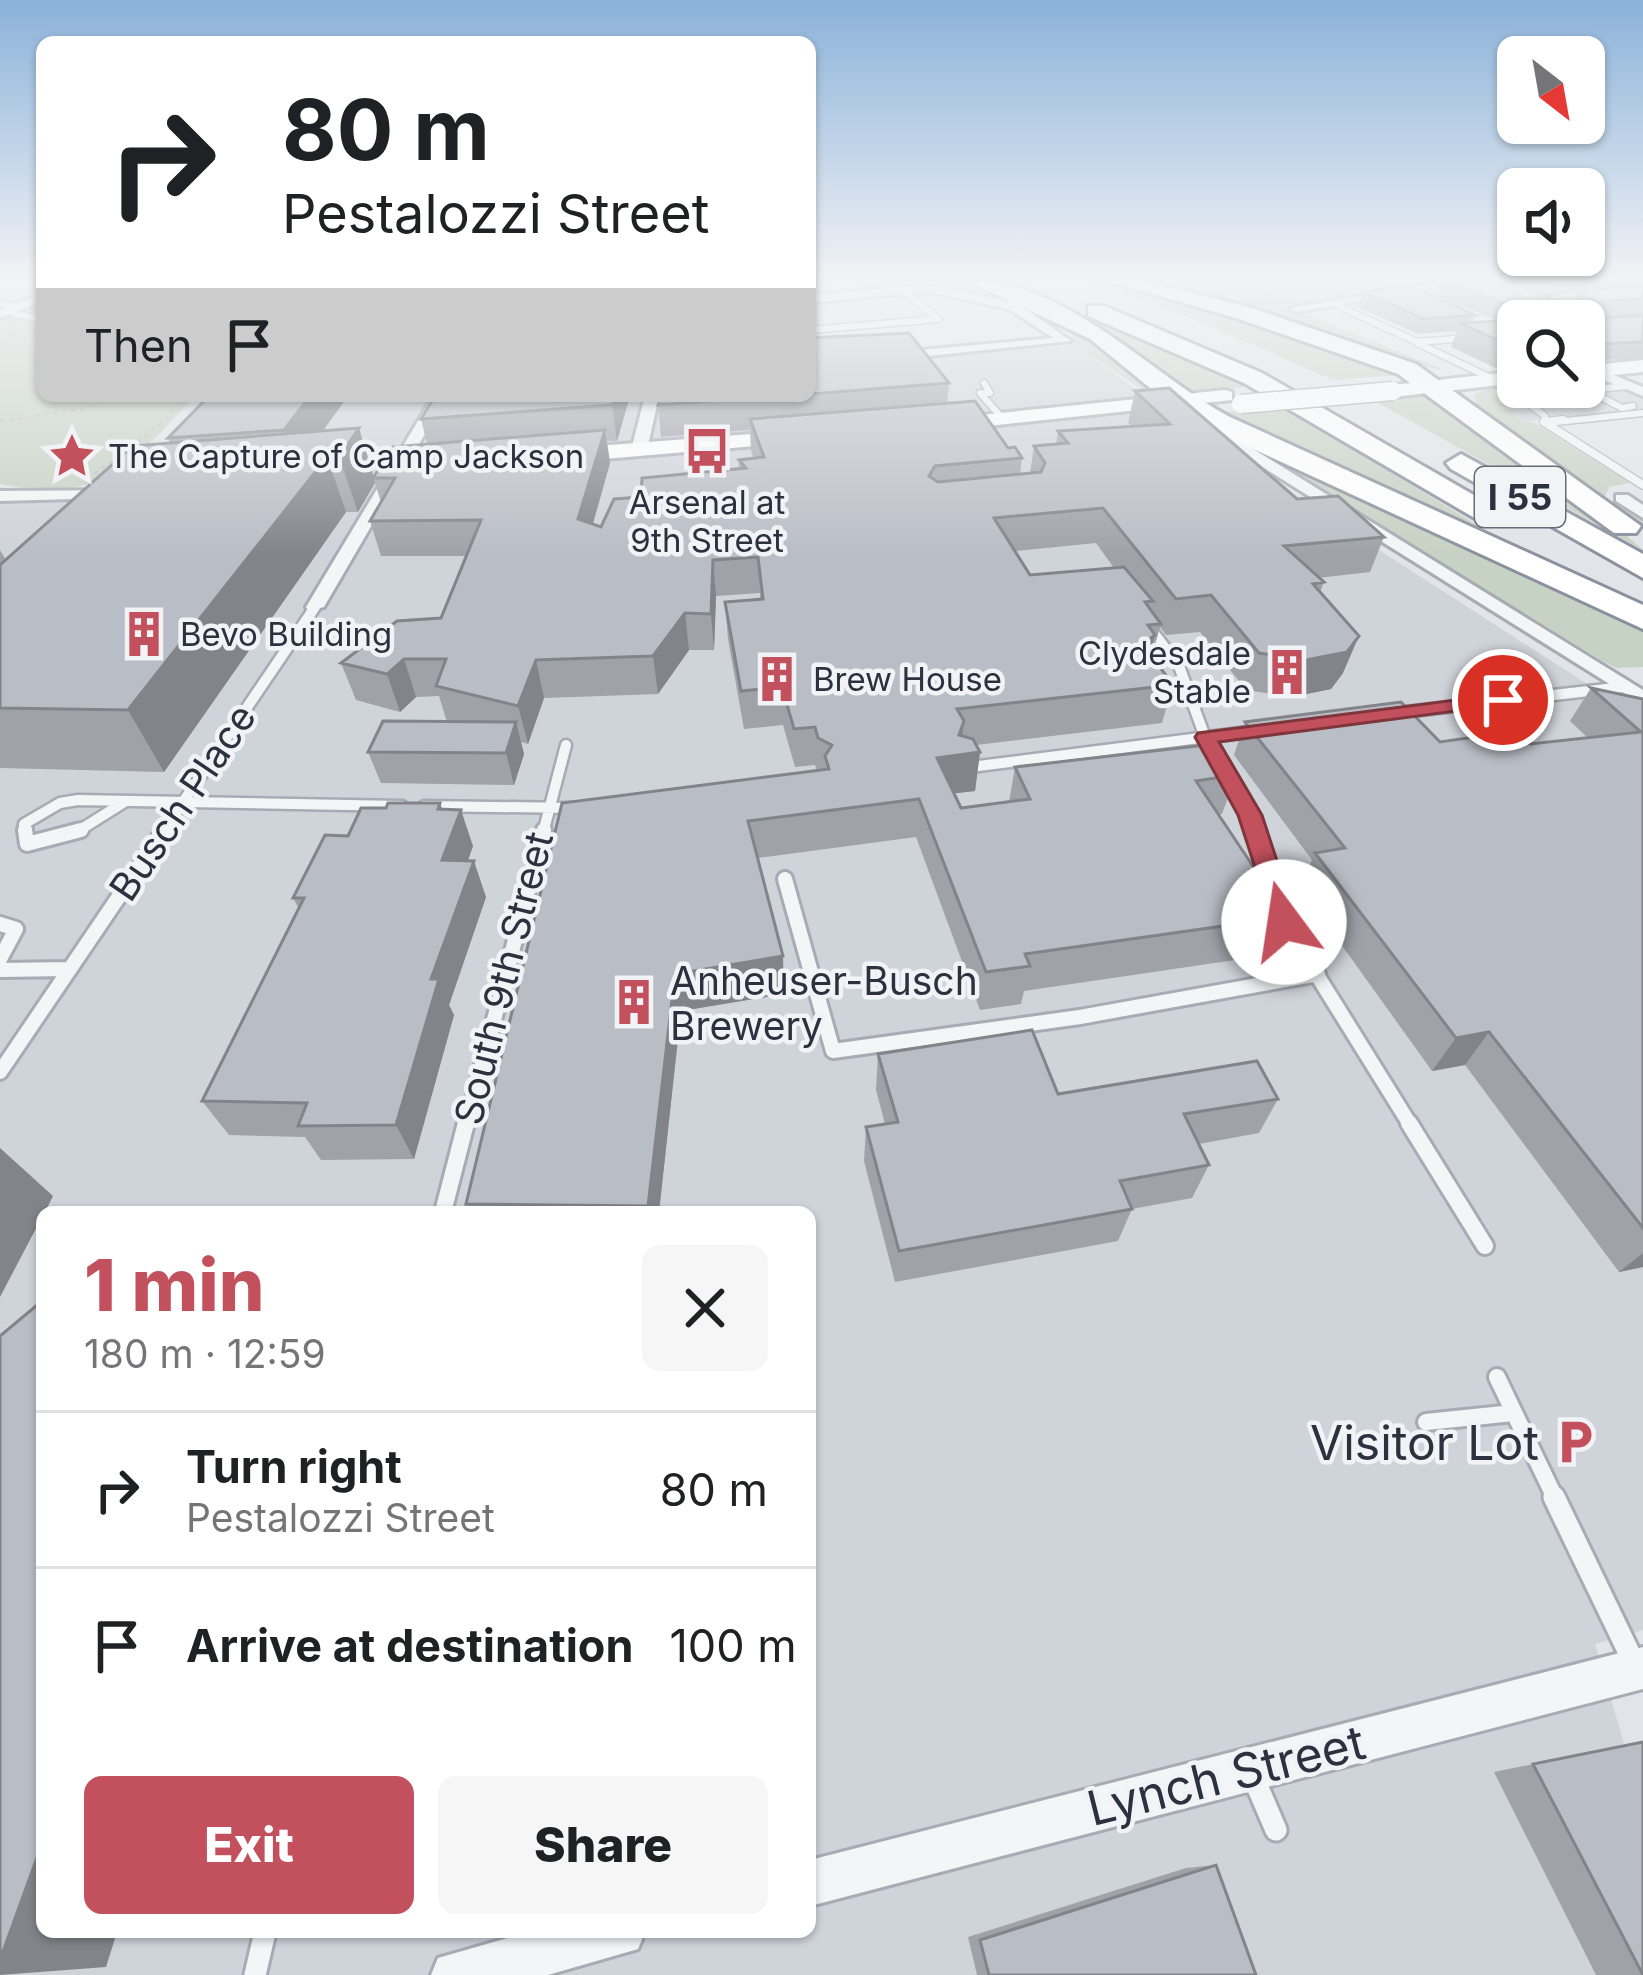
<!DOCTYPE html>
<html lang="en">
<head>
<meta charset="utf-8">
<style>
	:root { --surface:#fff; --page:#f6f6f6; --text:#202124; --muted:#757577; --line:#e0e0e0; --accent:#c3515d }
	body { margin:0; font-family:Inter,sans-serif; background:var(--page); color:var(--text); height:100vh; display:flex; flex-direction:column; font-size:45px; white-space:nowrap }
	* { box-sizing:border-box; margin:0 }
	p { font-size:39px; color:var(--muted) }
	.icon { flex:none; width:66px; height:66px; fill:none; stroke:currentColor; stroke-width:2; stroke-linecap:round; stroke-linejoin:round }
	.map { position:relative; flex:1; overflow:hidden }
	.drawer { position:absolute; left:36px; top:1206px; width:780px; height:732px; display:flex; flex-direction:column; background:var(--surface); border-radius:18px; box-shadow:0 3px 9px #0004 }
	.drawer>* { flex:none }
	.hud { position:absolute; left:36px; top:36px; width:780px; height:366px; border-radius:18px; box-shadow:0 3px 9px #0004; background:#fff; color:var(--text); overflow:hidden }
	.needle { width:78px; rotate:149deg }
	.buttons { position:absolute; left:1497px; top:36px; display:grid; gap:24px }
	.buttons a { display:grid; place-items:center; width:108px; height:108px; border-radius:18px; background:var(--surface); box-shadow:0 3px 9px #0004; font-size:60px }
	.pin { position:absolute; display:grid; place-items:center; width:102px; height:102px; color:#fff; margin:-51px; border:6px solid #fff; border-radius:50%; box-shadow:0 3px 12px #0007 }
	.me { position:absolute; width:132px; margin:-66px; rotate:346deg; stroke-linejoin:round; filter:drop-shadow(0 0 9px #0008) }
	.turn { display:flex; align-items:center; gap:42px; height:252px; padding:0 48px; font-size:54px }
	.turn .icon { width:156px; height:156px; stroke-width:2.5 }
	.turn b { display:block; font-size:84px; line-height:102px }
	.then { display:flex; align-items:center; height:114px; padding:0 48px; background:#0003; gap:24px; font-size:45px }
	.round { display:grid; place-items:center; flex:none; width:126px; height:126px; border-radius:18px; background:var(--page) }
	.overview { display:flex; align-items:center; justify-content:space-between; height:204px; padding:0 48px }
	h1 { font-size:72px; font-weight:800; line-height:90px; color:var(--accent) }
	.cta { display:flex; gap:24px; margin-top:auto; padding:24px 48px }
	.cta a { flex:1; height:138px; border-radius:18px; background:var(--accent); color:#fff; font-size:48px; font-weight:800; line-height:138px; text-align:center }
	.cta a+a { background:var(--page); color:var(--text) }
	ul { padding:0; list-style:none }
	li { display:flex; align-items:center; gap:36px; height:156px; padding:0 48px; border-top:3px solid var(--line) }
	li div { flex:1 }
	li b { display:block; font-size:45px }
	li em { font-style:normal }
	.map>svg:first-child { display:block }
	.built { fill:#cfd3da; fill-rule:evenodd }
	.green { fill:#c6d2c3 }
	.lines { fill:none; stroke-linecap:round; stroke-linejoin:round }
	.service-far5-casing { stroke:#a7abb3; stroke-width:9 }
	.service-far4-casing { stroke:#a7abb3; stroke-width:10 }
	.service-far3-casing { stroke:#a7abb3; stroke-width:15 }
	.service-far2-casing { stroke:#a7abb3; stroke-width:20 }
	.service-far1-casing { stroke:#a7abb3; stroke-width:22 }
	.service-casing { stroke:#a7abb3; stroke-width:27 }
	.minor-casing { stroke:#a7abb3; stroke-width:6 }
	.secondary-casing { stroke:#a7abb3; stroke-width:6 }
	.motorway-casing { stroke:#8a919e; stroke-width:6 }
	.path { stroke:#c0c2c7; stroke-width:3; stroke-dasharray:4.5 4.5; stroke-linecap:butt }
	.service-far5 { stroke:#f4f5f7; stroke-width:6 }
	.service-far4 { stroke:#f4f5f7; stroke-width:8 }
	.service-far3 { stroke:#f4f5f7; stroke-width:10 }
	.service-far2 { stroke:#f4f5f7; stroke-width:14 }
	.service-far1 { stroke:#f4f5f7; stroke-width:16 }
	.service { stroke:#f4f5f7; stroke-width:21 }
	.minor { fill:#f4f5f7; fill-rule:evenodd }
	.secondary { fill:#fff; fill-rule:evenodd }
	.motorway { fill:#fff; fill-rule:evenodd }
	.secondary-bridge-casing { stroke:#a7abb3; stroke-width:21; stroke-linecap:butt }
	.secondary-bridge { stroke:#fff; stroke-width:18 }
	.wall { fill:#9fa3a9; fill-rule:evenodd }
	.shaded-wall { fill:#82848a }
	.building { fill:#b9bdc5; stroke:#82848a; stroke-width:3 }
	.route { fill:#c3515d; stroke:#7f353c; stroke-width:3 }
	.labels { text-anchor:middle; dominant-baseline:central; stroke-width:9; stroke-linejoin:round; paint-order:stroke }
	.far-poi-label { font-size:33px; fill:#2b313f; stroke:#f1f3f6; text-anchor:start }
	.shield { fill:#f1f3f6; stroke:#666b76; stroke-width:3 }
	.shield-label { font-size:36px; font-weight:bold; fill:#2b313f }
	.street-label { font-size:39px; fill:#2b313f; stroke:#f1f3f6 }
	.poi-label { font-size:39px; fill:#2b313f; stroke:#f1f3f6; text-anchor:start }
	.near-poi-label { font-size:48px; fill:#2b313f; stroke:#f1f3f6; text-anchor:end }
	.near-street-label { font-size:48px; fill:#2b313f; stroke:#f1f3f6 }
</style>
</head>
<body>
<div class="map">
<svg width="1643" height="1975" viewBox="0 0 1643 1975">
	<rect width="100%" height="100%" fill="#e1e4e9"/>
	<!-- built -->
	<path class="built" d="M1075,345L1188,427L1643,720V1630L1595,1644L1627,1754L1643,1975H0V502L174,474L247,396H810V364ZM42,1212H810V1932H42Z
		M1584,378L1643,398V412L1521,422L1490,386L1584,387Z"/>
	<!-- green -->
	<path class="green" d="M894,280C915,280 939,278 960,280C1008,287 1138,351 1161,392L1150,395L1075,345L1072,334L1023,305Z
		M1082,280C1179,280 1309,341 1401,375L1333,380L1201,322Z
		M1122,280H1370L1389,289L1290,308L1447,371L1393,360L1314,328Z
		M1010,289L1123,328L1247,387L1181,391Z
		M42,304V396H196C127,465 107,504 0,484V321Z
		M1491,388L1521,422H1533L1630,483L1609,487L1605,497L1643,520V529L1477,407L1474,394Z
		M1435,393L1603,515L1643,550L1371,399Z
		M1283,407L1553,571L1214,413Z
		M1235,437L1297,471L1643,628V667L1616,668L1604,662Z"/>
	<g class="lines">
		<defs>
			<path id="service-far5" d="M1332,303L1417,342L1468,338
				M0,304L19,307
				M14,314L42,319
				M810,330L939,319L888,280
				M1417,343L1493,379
				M1501,379L1526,394V402L1545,416
				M984,383L990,393H980L1004,420
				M1588,390L1622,408L1633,406
				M1588,390L1628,386
				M1566,391L1588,390L1583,387
				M1526,394L1546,393
				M1546,423L1643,413"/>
			<path id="service-far4" d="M1563,420L1544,422L1643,485"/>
			<path id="service-far3" d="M1146,623L1179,666L1205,737L1256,833
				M1396,713L1624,687
				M963,768L1255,731
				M424,806L576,808
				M25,833L24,824L60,803L78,800L402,806
				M75,833L126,801
				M162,833L315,607
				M543,833L566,745"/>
			<path id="service-far2" d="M25,830L27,844L81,830
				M1255,830L1284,922L1411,1126
				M785,879L833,1051L1080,1017L1318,974
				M0,924L16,929L0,959
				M0,970L69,969
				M0,1072L164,830
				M466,1126L544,830"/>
			<path id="service-far1" d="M1409,1123L1485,1246
				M443,1212L466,1123
				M1497,1377L1556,1500
				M1426,1422L1513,1413"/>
			<path id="service" d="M1554,1497L1635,1665
				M1252,1774L1276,1830
				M255,1975L265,1932"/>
			<path id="minor" d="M1454,280H1485L1296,312L1290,308Z
				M926,285L1017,303L1071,341L891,360L886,353L1053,338L1009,309L926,291L810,303V295Z
				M42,294V302L0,318V310Z
				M1584,363L1643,387V396L1584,372Z
				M433,396H447L324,607L308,611L306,607Z
				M645,396H659L647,450L639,455L631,450Z
				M1198,410L1242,442L1643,690V705L1232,448L1193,417L1191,414Z
				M118,490V496L112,498L0,501V491Z
				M1616,495H1628L1643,505V518L1616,501Z
				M1643,1647V1689L810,1906V1860Z
				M528,1932H645L638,1949L548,1975H431L438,1958Z"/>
			<path id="secondary" d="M1643,360V372L1584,378V366Z
				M1518,371V383L1393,397L1383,391L1393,385Z
				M1225,390L1232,392V400L941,431L930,425L941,419Z
				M804,430L812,431V441L558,463L547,456L558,449Z"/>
			<path id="motorway" d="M965,280C1068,280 1145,371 1230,417L1643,605V629L1210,429L1177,410L1090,339Z
				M1104,280H1142L1252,308L1416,364L1641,526L1636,533H1614L1398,374L1236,318Z
				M1088,306H1104L1262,373L1505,513L1489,522L1478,520L1244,383L1088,316Z
				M1461,454L1643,554V578L1451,469L1446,463Z"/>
		</defs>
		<!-- service-far5 casing -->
		<use href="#service-far5" class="service-far5-casing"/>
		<!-- service-far4 casing -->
		<use href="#service-far4" class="service-far4-casing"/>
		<!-- service-far3 casing -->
		<use href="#service-far3" class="service-far3-casing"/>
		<!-- service-far2 casing -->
		<use href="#service-far2" class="service-far2-casing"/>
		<!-- service-far1 casing -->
		<use href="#service-far1" class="service-far1-casing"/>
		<!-- service casing -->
		<use href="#service" class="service-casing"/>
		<!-- minor casing -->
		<use href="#minor" class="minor-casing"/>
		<!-- secondary casing -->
		<use href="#secondary" class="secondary-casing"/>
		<!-- motorway casing -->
		<use href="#motorway" class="motorway-casing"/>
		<!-- path -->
		<path class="path" d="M13,332L10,336L29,337
			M42,349L32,362L42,367
			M0,421L82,409L115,396
			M94,474L164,421L185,396"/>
		<!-- service-far5 -->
		<use href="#service-far5" class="service-far5"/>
		<!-- service-far4 -->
		<use href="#service-far4" class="service-far4"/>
		<!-- service-far3 -->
		<use href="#service-far3" class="service-far3"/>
		<!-- service-far2 -->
		<use href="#service-far2" class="service-far2"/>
		<!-- service-far1 -->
		<use href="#service-far1" class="service-far1"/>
		<!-- service -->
		<use href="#service" class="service"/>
		<!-- minor -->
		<use href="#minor" class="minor"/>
		<!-- secondary -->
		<use href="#secondary" class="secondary"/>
		<!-- motorway -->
		<use href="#motorway" class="motorway"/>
		<defs>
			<path id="secondary-bridge" d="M1241,404L1393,391"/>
		</defs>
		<!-- secondary-bridge casing -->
		<use href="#secondary-bridge" class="secondary-bridge-casing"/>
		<!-- secondary-bridge -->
		<use href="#secondary-bridge" class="secondary-bridge"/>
	</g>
	<!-- wall -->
	<path class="wall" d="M1441,280H1643V359L1594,360L1584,356V321H1518V329L1507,324L1518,331L1498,369L1451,347L1457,331L1418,334L1358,307L1363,292L1475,315L1472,323L1499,321L1435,295ZM1577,293L1571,306L1545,296Z
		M810,338L949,383L947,403L1022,458L1020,474L1030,473L1034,446L1056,444L1058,431L1132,426L1128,423L1135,391L1297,499L1384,537L1370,572L1318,578L1324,582L1320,592L1343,673L1331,689L1292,697L1246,690L1200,632L1166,635L1160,627L1152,656L1173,685L1162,723L976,745L980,752L975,791L954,793L961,808L1009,802L1015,767L1236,775L1222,814H1219L1287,917L1269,955L1024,991L1021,1004L980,1010L916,837L758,858L784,994L681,1011L659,1212H470L466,1204L562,803L817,771L815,765L795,767L783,725L744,729L728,639L725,602L760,599V593L716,596L714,650H689L658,694L544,698L528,744L521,742L524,754L514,785L381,783L368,752L447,722L439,696L416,697L400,712L356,700L341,663L441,618L466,556H381L370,521L381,502L375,483L358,512H346L164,772L0,768V550L6,560L170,443L168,438L209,396H348L323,431L359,428L374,477L427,444L421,419L435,396H630L617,441H607L610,463L593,524L601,527L641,497L739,469V460L754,458L751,451L750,430L661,437L658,405L662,396H810ZM1096,543L1114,568L1030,575L1015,551Z
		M1591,688L1643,699V1267L1619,1272L1465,1065L1432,1071L1300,887L1312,860L1234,755L1245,722L1440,742L1530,744L1588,738L1570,721Z
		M440,803L442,810L473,846L468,860L486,897L449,1005L454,1015L414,1159L321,1160L305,1137L229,1135L202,1101L299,909L293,898L348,836L386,808Z
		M878,1054L1058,1094L1278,1099L1259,1133L1199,1144L1209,1165L1192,1198L1132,1209L1118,1241L895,1282L864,1161L866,1127L885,1124L876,1090Z
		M1643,1742V1975H1596L1494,1772Z
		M1216,1865L1256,1975H977L968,1937L1186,1868Z"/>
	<!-- shaded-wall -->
	<path class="shaded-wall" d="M810,280H832V282L810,284Z
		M1643,280V286L1540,297L1547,281Z
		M1518,342V364L1498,369L1508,345Z
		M310,396H348L297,466L284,430Z
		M615,396H630L617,441L612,405Z
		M359,428L375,483L358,512L339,457Z
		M605,430L610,463L584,554L578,519Z
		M327,457L346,512L164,772L128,710Z
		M713,560L716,596L714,650L711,614Z
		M685,613L689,650L658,694L653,656Z
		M1155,635L1145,673L1143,644Z
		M1359,636L1343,673L1331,689L1292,697L1306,660Z
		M404,659L416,697L400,712L387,674Z
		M536,660L544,698L528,744L518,706Z
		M964,721L960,755L980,752L975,791L933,796L937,758L959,735Z
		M516,722L524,754L514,785L506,753Z
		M440,803L451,835L461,810L473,846L455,897L442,860L438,809Z
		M474,861L486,897L449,1005L454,1015L414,1159L396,1125L431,979Z
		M783,956L784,994L681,1011L659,1212H650L648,1206L675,974Z
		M1489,1032L1465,1065L1432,1071L1456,1038Z
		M0,1148L53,1196L45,1212H42V1217L0,1297Z
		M1643,1253V1267L1619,1272Z
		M42,1844V1932H117L106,1967L0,1975V1960Z"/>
	<!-- building -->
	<path class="building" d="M1445,280H1503L1587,312L1592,319L1643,315V342L1603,344L1584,336V321H1546Z
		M1410,285L1475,315L1424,319L1363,292Z
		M1643,285V299L1598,302L1577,292Z
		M1501,321L1518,331V342L1508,345L1460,323Z
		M909,333L949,383L810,394V338Z
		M1169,388L1297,499L1338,496L1384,537L1284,546L1324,582L1313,584L1359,636L1347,652L1306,660L1259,653L1211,595L1176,599L1103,508L994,518L1030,575L1124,567L1153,601L1145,602L1161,624L1148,625L1155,635L1143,644L1173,685L957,709L964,721L959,735L973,739L980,752L937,758L961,808L1030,799L1015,767L1214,744L1236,775L1196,781L1287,917L1025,954L1030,966L986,972L919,799L748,821L783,956L675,974L648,1206L466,1204L562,803L829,769L825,756L832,745L818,738L815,727L794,729L782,687L741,691L725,602L763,599L758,557L713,560L711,614L685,613L653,656L536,660L518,706L436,686L446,659H404L387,674L341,663L397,621L441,618L481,520L370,521L395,478H373L393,447L605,430L578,519L601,527L614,499L641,497L642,478L746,468L739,460L764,457L750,419L975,401L1008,448L1015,447L1022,458L935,466L929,476L938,482L1041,472L1045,463L1034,446L1068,443L1058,431L1170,424L1135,391Z
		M209,396H310L284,430L168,438Z
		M435,396H615L612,405L421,419Z
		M662,396H778L658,405Z
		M359,428L339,457H327L128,710L0,708V565L133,446Z
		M1591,688L1643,699V1228L1489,1032L1456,1038L1315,853L1345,848L1245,722L1401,702L1440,742L1516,731L1530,744L1641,732Z
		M383,721L516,722L506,753L368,752Z
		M388,803H440L438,809L461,810L442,860L474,861L431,979H439L396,1125L298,1126L307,1103L202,1101L304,898H293L325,835L348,836L361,808H386Z
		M1032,1030L1058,1094L1257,1061L1278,1099L1184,1114L1209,1165L1120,1181L1132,1209L899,1251L866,1127L898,1122L878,1054Z
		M42,1301V1844L0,1960V1336Z
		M1643,1742V1975L1533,1764Z
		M1216,1865L1256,1975H989L980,1940Z"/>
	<!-- sky -->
	<linearGradient id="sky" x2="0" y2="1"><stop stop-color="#8bb2da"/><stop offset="0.5" stop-color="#f2f3f5"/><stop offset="1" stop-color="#f2f3f5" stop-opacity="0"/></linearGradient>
	<rect width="1643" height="557" fill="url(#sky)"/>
	<!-- route -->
	<path class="route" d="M1503,694L1510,695V704L1219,742L1262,815L1297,922L1284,932L1275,929L1238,815L1195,737L1198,733Z"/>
	<!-- icons -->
	<defs>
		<symbol id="bus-bare" viewBox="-9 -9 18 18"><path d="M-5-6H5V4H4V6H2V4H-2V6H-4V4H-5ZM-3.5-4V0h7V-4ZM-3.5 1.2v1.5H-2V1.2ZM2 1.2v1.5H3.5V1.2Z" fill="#c3515d" stroke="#f1f3f6" stroke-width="2.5" paint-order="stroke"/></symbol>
		<symbol id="sight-bare" viewBox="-9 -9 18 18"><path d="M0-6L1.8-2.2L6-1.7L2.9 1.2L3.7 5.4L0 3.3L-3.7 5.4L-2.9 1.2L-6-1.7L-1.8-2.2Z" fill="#c3515d" stroke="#f1f3f6" stroke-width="2.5" paint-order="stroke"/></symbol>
		<symbol id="building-bare" viewBox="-9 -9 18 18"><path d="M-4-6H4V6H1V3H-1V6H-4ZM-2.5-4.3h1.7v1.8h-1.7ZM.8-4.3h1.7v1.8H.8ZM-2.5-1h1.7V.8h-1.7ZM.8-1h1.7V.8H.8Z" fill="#c3515d" stroke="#f1f3f6" stroke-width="2.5" paint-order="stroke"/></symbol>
		<symbol id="parking-bare" viewBox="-9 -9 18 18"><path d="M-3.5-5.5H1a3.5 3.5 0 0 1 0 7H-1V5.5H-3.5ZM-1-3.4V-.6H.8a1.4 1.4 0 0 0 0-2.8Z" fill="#c3515d" stroke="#f1f3f6" stroke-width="2.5" paint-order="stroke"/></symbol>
	</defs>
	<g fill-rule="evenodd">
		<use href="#bus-bare" x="674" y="418" width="66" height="66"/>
		<use href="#sight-bare" x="39" y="423" width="66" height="66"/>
		<use href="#building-bare" x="111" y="601" width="66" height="66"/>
		<use href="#building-bare" x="1254" y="639" width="66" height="66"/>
		<use href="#building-bare" x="744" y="646" width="66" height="66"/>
		<use href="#building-bare" x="601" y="969" width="66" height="66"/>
		<use href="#parking-bare" x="1542" y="1409" width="66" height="66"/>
	</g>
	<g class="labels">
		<!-- far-poi labels -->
		<g class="far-poi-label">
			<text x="108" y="456">The Capture of Camp Jackson</text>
			<text x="707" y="502" text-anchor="middle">Arsenal at<tspan x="707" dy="38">9th Street</tspan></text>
			<text x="180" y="634">Bevo Building</text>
			<text x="1251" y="653" text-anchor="end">Clydesdale<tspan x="1251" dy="38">Stable</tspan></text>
			<text x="813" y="679">Brew House</text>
		</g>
		<!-- shield labels -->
		<rect class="shield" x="1475" y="467" width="90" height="60" rx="9"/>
		<g class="shield-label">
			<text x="1520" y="497">I 55</text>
		</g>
		<!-- street labels -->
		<g class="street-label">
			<text transform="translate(182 802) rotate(-56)">Busch Place</text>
			<text transform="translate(503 978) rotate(-76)">South 9th Street</text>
		</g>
		<!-- poi labels -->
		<g class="poi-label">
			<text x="670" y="980">Anheuser-Busch<tspan x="670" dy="45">Brewery</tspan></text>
		</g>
		<!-- near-poi labels -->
		<g class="near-poi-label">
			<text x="1539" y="1442">Visitor Lot</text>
		</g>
		<!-- near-street labels -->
		<g class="near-street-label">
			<text transform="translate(1226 1775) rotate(-14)">Lynch Street</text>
		</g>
	</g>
</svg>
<div class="buttons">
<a><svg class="needle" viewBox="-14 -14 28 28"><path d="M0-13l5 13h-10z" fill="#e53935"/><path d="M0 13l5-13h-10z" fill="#757577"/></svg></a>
<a><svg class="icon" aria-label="sound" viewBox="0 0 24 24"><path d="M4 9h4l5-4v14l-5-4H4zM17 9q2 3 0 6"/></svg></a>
<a><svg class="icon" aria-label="search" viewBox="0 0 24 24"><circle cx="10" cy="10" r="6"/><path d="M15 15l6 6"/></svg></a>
</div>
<div class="pin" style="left:1503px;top:700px;background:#d93025"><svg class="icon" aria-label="arrive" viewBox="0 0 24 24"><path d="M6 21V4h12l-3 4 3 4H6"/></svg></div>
<svg class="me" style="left:1284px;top:922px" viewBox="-20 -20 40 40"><circle r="19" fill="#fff"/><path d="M0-13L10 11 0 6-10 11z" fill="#c3515d"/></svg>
<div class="hud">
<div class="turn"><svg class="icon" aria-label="right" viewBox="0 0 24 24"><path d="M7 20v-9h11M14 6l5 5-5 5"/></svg><div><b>80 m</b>Pestalozzi Street</div></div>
<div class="then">Then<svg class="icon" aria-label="arrive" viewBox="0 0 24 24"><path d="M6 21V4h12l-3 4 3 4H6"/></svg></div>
</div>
<section class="drawer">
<div class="overview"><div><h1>1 min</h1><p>180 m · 12:59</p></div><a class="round"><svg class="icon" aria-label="close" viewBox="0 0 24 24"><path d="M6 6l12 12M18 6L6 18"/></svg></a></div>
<ul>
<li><svg class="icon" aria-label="right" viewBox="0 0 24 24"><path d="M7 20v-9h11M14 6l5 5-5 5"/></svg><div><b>Turn right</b><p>Pestalozzi Street</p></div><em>80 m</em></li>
<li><svg class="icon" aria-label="arrive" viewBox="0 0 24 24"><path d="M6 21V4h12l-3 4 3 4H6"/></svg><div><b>Arrive at destination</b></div><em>100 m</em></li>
</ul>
<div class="cta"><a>Exit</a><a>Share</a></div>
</section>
</div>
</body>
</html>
